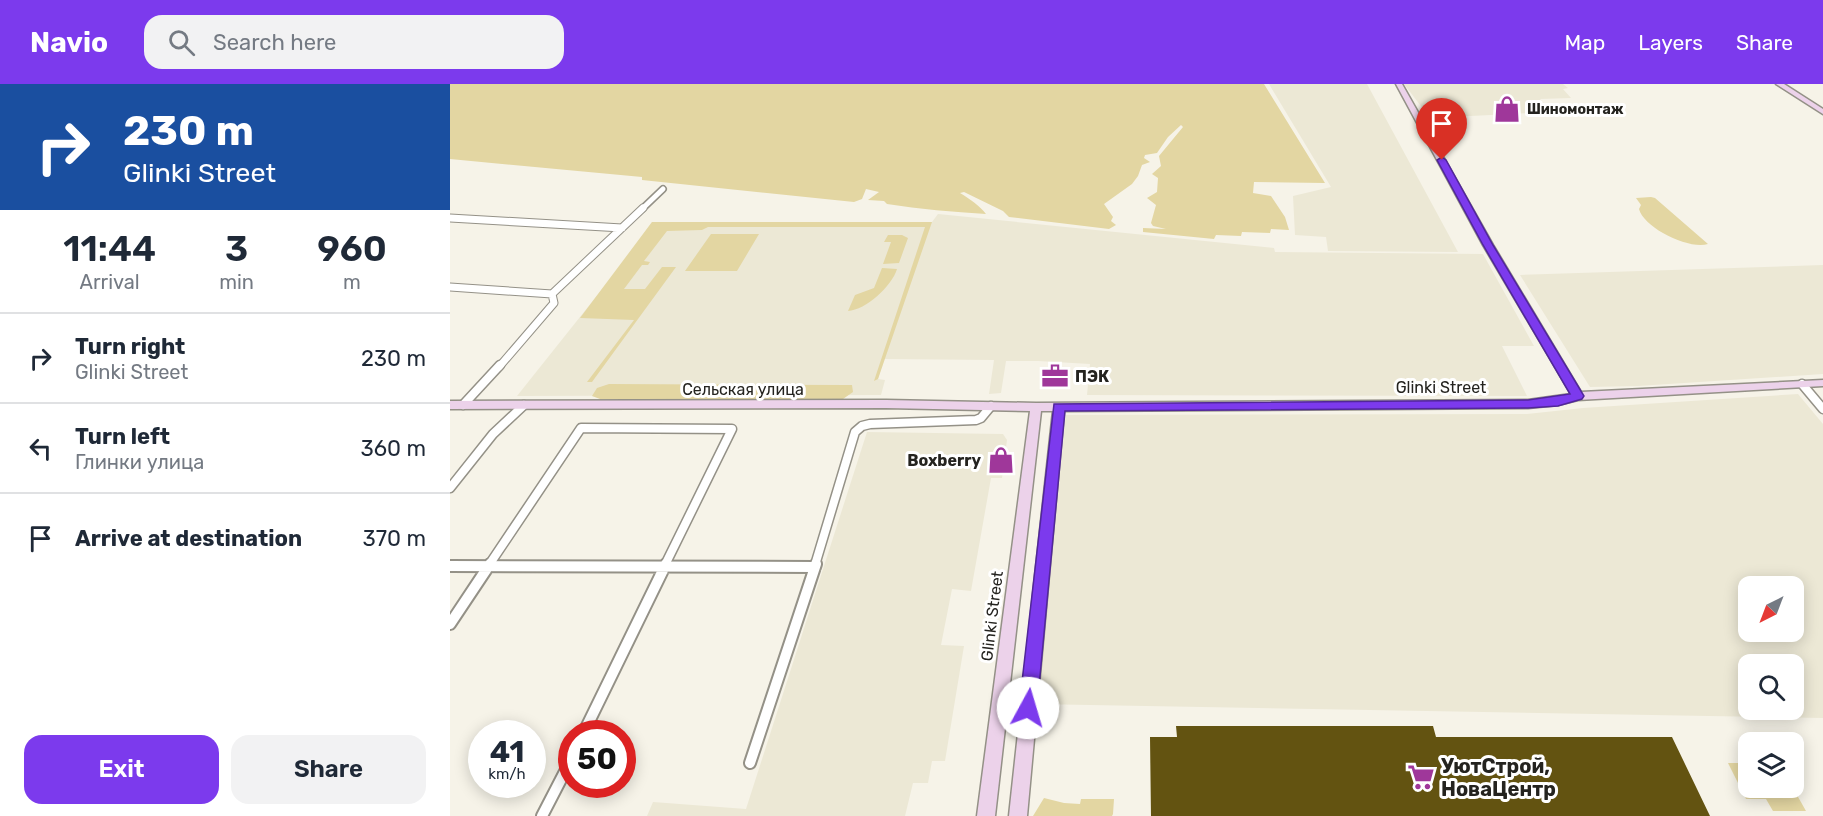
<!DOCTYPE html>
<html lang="en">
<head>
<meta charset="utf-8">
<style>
	:root { --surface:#fff; --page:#f2f2f3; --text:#1f2937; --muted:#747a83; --line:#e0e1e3; --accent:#7c3aed }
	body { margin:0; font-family:Rubik,sans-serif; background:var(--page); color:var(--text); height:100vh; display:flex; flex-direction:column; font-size:22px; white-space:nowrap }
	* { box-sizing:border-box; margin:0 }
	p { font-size:20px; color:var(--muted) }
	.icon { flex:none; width:33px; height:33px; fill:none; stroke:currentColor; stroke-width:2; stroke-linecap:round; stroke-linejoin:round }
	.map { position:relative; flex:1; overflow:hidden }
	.side { display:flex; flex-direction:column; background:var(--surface); width:450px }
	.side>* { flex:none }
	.top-card { background:#1a4fa0; color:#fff; overflow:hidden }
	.needle { width:39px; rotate:222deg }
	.controls { position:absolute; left:1288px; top:492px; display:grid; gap:12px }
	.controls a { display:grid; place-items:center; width:66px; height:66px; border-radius:12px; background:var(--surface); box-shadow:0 3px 15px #0003; font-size:30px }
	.speed { position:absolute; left:18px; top:636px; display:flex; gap:12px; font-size:30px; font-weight:700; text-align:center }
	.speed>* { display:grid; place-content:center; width:78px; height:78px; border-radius:50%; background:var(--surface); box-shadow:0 3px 15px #0003; line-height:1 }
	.speed small { font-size:15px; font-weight:400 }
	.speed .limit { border:9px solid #d22; background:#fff; color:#111 }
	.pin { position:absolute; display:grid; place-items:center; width:51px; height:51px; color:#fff; margin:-62px -26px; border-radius:50% 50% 50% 0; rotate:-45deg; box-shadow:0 0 6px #0007 }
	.pin .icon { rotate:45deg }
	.me { position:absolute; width:66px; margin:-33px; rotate:6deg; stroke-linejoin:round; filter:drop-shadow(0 0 4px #0008) }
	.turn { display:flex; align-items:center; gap:21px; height:126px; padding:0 24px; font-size:27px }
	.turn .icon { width:78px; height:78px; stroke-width:2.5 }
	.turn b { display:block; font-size:42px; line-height:51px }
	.eta { display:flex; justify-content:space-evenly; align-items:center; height:102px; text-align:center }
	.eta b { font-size:36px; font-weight:600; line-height:42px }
	.cta { display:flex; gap:12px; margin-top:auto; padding:12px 24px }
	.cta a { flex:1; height:69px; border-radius:18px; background:var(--accent); color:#fff; font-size:24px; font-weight:600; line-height:69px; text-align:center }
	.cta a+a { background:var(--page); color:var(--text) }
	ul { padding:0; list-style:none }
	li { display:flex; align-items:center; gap:18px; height:90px; padding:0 24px; border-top:2px solid var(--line) }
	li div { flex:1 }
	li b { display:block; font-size:22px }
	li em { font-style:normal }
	header { display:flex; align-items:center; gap:36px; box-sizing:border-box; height:84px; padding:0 30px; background:var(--accent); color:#fff }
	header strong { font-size:28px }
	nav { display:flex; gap:33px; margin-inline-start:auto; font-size:21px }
	.search { width:420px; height:54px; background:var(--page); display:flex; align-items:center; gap:15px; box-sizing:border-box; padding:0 21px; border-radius:18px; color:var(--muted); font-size:22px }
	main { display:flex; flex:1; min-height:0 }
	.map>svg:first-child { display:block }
	.built { fill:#ece8d5; fill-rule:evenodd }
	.green { fill:#e3d6a2 }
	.building { fill:#635311 }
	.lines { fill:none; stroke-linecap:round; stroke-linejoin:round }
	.street-far3-casing { stroke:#949187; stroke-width:8 }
	.street-far2-casing { stroke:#949187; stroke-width:9 }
	.street-far1-casing { stroke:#949187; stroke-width:11 }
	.street-casing { stroke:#949187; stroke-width:14 }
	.secondary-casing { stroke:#949187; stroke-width:3 }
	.street-far3 { stroke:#fff; stroke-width:5 }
	.street-far2 { stroke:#fff; stroke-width:7 }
	.street-far1 { stroke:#fff; stroke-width:8 }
	.street { stroke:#fff; stroke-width:10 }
	.secondary { fill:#ecd2ea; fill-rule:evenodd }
	.route { fill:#7c3aed; stroke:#51269a; stroke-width:1.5 }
	.labels { text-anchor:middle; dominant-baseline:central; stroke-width:6; stroke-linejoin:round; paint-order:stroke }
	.far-poi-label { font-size:14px; font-weight:bold; fill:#24231f; stroke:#fff; text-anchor:start }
	.poi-label { font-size:16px; font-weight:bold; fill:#24231f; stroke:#fff; text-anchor:start }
	.street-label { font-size:16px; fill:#24231f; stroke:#fff }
	.near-poi-label { font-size:20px; font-weight:bold; fill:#24231f; stroke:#fff; text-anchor:start }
</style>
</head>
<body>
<header>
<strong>Navio</strong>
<div class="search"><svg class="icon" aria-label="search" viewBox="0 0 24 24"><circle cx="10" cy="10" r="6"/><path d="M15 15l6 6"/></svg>Search here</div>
<nav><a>Map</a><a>Layers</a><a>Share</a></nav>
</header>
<main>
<section class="side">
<div class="top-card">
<div class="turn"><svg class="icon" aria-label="right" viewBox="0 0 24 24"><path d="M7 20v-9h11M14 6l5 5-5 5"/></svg><div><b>230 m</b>Glinki Street</div></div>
</div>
<div class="eta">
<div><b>11:44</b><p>Arrival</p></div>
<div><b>3</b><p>min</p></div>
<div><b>960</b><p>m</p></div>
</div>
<ul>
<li><svg class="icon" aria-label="right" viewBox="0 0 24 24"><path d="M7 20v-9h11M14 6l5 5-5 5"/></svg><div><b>Turn right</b><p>Glinki Street</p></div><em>230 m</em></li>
<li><svg class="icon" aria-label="left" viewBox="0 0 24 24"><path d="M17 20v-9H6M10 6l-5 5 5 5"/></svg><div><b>Turn left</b><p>Глинки улица</p></div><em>360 m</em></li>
<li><svg class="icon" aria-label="arrive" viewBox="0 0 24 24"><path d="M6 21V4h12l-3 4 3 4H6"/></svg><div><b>Arrive at destination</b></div><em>370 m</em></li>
</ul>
<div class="cta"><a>Exit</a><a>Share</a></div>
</section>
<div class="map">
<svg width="1373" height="732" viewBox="0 0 1373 732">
	<rect width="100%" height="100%" fill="#f6f3e8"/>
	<!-- built -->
	<path class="built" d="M819,0H917L1008,168L878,167L876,153L845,151L843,112L881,103Z
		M954,0H1113L1118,4L1113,5L1121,14L1090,15L1102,28L980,34Z
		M488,130L824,164L825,168L1033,170L1084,262H1052L1077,312L637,311L640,280L588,277H556L551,309L539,310L544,276L434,275L428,295L435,296L431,311L67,312L165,189L202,138H482Z
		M1373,181V290L1188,302L1140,303L1070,191Z
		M1348,310L1373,340V634L584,620L613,331L1077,330L1133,324ZM1299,502H1344V548H1299ZM1299,580H1344V626H1299Z
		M417,348L553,350L557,356L552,394H541L521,507L502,505L491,561L514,562L495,677H482L478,699H463L455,732H197L203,718L296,725Z"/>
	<!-- green -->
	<path class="green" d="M0,0H814L875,99L804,98L803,109L821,112L835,133L839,146L821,145L820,149L792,148L791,152L766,151L764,155L693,148V144L716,145L703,142L701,139L706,121L697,114L707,108L708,94L702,90L711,82L709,72L733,43L731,41L718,53L707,69L695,71L694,74L700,78L692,81L688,92L682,100L654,120L663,133L661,137L666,141L659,145L559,133L553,127L514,108L510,109C520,115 530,122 536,130C503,128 470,125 437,120L434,117L418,116L429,108L416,105L412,115L404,118L192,96V93L0,75Z
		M1201,113L1205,114L1258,160C1239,166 1194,144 1189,125L1191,121L1186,114Z
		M202,138H482L428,295L424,297L475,143H258L252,146L217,147L194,177L200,178L198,181H192L174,205H195L212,183H226L142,298H137L184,236L130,234Z
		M261,150H309L287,187H235Z
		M438,151H452L458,154L449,179L433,180L441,158H434Z
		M432,184L447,185C442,202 416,226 398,227L405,211L424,204Z
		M159,300L398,301H402L403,308L393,315L194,316L150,315L142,312L147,304Z
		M1292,669H1299V704H1343L1356,727H1323L1316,715H1296L1278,679H1297Z
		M594,714L614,719L630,720L631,715H664L663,730L662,732H583Z"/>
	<!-- building -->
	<path class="building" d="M726,642H983L986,653H1222L1260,732H701L700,653H727Z"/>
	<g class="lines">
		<defs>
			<path id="street-far3" d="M192,125L213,105"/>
			<path id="street-far2" d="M0,134L172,144
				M0,203L102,210
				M49,283L104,219L102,210L193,124"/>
			<path id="street-far1" d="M1352,300L1373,325
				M13,321L50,281
				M0,404L43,350L74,321
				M39,481L131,344L282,345L215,481
				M365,481L405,348L412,342L420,340L526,336L531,334L541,322"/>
			<path id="street" d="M0,482L365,483
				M0,540L40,480
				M133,650L216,480
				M300,679L366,480
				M92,732L122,674"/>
			<path id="secondary" d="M946,0H952L1043,161L1131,308L1373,296V302L1128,316L1108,321L1078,324L614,327L577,732H559L603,327H591L545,732H527L580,327L436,324L0,325V317L436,316L586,319L1078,316L1121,310L1033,161Z
				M1326,0H1334L1373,25V30Z"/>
		</defs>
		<!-- street-far3 casing -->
		<use href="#street-far3" class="street-far3-casing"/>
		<!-- street-far2 casing -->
		<use href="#street-far2" class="street-far2-casing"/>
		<!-- street-far1 casing -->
		<use href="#street-far1" class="street-far1-casing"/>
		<!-- street casing -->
		<use href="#street" class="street-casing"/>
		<!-- secondary casing -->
		<use href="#secondary" class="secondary-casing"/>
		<!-- street-far3 -->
		<use href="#street-far3" class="street-far3"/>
		<!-- street-far2 -->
		<use href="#street-far2" class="street-far2"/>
		<!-- street-far1 -->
		<use href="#street-far1" class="street-far1"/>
		<!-- street -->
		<use href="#street" class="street"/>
		<!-- secondary -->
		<use href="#secondary" class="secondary"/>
	</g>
	<!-- route -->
	<path class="route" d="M992,73L996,76L1043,161L1134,312L1132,315L1108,322L1078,324L615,327L587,624L584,630L578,632L571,630L569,624L604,320L1078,316L1120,310L1033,161L987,76Z"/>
	<!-- icons -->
	<defs>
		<symbol id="shop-bare" viewBox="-9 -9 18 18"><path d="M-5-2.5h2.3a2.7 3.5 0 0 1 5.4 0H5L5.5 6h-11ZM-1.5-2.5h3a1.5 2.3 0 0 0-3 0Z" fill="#9f379a" stroke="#fff" stroke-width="2.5" paint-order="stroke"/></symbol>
		<symbol id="office-bare" viewBox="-9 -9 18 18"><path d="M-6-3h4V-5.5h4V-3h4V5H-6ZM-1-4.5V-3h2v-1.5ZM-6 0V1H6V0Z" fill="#9f379a" stroke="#fff" stroke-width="2.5" paint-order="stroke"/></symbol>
		<symbol id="supermarket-bare" viewBox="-9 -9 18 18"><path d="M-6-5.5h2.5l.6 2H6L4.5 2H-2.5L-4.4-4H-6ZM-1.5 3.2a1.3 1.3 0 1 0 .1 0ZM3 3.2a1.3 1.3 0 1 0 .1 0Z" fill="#9f379a" stroke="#fff" stroke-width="2.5" paint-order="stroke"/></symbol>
	</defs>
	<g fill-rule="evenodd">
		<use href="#shop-bare" x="1038" y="6" width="38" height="38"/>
		<use href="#office-bare" x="586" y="273" width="38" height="38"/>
		<use href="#shop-bare" x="532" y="357" width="38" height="38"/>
		<use href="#supermarket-bare" x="952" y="674" width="38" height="38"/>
	</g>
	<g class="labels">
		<!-- far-poi labels -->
		<g class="far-poi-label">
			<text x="1077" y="25">Шиномонтаж</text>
		</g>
		<!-- poi labels -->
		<g class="poi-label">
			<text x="625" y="292">ПЭК</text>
			<text x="531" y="376" text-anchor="end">Boxberry</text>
		</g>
		<!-- street labels -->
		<g class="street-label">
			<text x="991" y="303">Glinki Street</text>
			<text x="293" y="305">Сельская улица</text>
			<text transform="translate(542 532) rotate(-83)">Glinki Street</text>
		</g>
		<!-- near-poi labels -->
		<g class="near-poi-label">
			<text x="991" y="682">УютСтрой,<tspan x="991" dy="23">НоваЦентр</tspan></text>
		</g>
	</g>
</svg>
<div class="controls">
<a><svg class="needle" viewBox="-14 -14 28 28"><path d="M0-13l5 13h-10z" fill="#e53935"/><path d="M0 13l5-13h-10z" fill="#747a83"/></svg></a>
<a><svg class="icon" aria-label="search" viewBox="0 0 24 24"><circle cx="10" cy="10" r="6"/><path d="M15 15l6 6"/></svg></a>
<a><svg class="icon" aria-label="layers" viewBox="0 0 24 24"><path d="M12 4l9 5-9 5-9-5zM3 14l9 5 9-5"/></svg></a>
</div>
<div class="speed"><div>41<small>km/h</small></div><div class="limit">50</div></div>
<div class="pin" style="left:992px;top:76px;background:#d93025"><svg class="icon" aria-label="arrive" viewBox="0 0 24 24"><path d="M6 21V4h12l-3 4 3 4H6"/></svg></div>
<svg class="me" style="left:578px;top:624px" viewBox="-20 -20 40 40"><circle r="19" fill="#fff"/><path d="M0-13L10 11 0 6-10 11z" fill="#7c3aed"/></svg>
</div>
</main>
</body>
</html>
